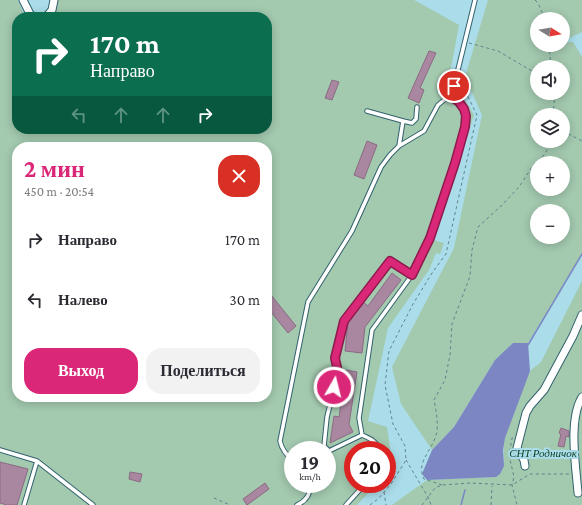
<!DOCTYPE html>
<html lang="ru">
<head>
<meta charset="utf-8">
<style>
	:root { --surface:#fff; --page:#f2f2f3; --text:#2b2b33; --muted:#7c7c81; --accent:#db2777 }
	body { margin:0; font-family:"Crimson Pro",serif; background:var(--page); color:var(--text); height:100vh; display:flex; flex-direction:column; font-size:15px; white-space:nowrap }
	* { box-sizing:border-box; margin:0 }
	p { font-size:13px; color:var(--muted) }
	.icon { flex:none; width:22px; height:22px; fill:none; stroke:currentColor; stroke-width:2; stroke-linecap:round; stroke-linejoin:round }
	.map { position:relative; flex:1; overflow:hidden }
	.sheet { position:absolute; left:12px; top:142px; width:260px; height:260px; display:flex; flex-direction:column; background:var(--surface); border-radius:16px; box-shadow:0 2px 10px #0003 }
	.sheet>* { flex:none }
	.guide { position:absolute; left:12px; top:12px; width:260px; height:122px; border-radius:16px; box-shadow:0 2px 10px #0003; background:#0b6e4f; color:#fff; overflow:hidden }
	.needle { width:26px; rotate:101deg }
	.tools { position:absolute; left:530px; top:12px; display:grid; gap:8px }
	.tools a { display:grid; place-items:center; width:40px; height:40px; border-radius:50%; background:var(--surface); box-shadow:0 2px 10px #0003; font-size:20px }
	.speed { position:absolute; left:284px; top:441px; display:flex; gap:8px; font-size:20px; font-weight:700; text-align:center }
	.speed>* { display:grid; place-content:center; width:52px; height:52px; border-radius:50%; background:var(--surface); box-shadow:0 2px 10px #0003; line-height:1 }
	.speed small { font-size:10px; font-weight:400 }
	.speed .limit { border:6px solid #d22; background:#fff; color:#111 }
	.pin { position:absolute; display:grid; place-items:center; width:34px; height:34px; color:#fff; margin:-17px; border:2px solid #fff; border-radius:50%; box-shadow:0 1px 4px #0007 }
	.me { position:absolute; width:44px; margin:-22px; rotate:8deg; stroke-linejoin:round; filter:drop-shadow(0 0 3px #0008) }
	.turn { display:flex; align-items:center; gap:14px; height:84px; padding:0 12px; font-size:18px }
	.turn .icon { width:52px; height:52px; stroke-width:2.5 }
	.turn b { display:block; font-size:28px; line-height:34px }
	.lanes { display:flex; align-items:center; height:38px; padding:0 12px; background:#0003; justify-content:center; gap:20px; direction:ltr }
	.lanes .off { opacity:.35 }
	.round { display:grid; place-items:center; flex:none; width:42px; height:42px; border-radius:16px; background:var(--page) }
	.summary { display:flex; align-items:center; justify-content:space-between; height:68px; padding:0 12px }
	h1 { font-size:24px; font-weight:700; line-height:30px; color:var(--accent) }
	.cta { display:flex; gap:8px; margin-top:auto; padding:8px 12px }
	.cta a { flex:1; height:46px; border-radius:16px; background:var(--accent); color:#fff; font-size:16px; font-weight:700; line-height:46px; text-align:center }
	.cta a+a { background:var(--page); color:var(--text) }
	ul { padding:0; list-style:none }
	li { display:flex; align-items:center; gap:12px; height:60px; padding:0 12px }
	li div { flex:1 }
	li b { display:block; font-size:15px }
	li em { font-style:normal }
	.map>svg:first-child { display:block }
	.green { fill:#a3c9af; fill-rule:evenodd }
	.water { fill:#7b86c2 }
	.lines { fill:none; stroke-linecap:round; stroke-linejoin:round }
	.stream { stroke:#7b86c2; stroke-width:1.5 }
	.building { fill:#aa87a1; stroke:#8b6a83 }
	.lane-casing { stroke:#32626d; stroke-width:5.5 }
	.street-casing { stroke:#32626d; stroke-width:9 }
	.path { stroke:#5f838c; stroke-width:1; stroke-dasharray:3 3; stroke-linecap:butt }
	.lane { stroke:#fff; stroke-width:3.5 }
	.street { stroke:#fff; stroke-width:7 }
	.route-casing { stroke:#8e194d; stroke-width:10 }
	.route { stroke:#db2777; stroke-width:7 }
	.labels { text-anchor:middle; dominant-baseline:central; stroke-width:4; stroke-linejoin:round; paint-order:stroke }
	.park-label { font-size:11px; font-style:italic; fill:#0f4226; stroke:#aadce9 }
</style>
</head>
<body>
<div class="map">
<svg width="582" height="505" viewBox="0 0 582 505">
	<rect width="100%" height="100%" fill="#aadce9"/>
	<!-- green -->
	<path class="green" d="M0,0H18L25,17H17V129H267V17H53L57,0H414L459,25L448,84L458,88L474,115L433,240L444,243L440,254L436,253L429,270L388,328L368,421L387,427L393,468L387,474V450H353V484H377L357,505H0ZM17,147H267V397H17ZM293,450H327V484H293Z
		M488,0H582V32L563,41V19H537V45H563V42H573L582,57V254L528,343H513L495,360L454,427L432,450L401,404L392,367L454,248L482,115L465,77ZM537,67H563V93H537ZM537,115H563V141H537ZM537,163H563V189H537ZM537,211H563V237H537Z
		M582,281V505H392L427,480L495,477C509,468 501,451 505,437C508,428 527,375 531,370C534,367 538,365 541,362Z"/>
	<!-- water -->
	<path class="water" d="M513,343H528L530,371L505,438L503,450L504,466L500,474L496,477L427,480L422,474L432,450L454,427L495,360Z"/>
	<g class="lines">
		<!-- stream -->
		<path class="stream" d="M528,345L582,254
			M461,505L465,490"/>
	</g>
	<!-- building -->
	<path class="building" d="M429,51L436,53L420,88L424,90L419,103L408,98Z
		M332,80L339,82L332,100L325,98Z
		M367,141L377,145L364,179L354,175Z
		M392,273L401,280L365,327L362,353L345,351L348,322L363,302L368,306Z
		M267,290L296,326L288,333L267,307Z
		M346,370L357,372L349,424L353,432L330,443L334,416L339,417Z
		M561,428L569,431V437L566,436L564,447L558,446L561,434L559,433Z
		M0,462L28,469L17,505H7L0,503Z
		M130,472L142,474L140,482L129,479Z
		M265,483L269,489L247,505L243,499Z"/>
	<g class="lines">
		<defs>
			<path id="lane" d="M367,111L403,121
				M399,146L403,121L412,123L416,119L417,107
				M362,435L329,451L324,446L327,417L338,372L335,358L344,321L390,261L412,275
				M0,450L37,461L93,505
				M380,450C376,441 371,439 362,435L359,418L372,330L412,275L430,238L455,163L465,127L466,117L464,109L459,101L452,97L454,86L475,0
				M293,460C286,455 282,450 280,441L308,302L352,231L381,167L390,155L399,146L424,131L438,105L444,100L452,97
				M24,505L37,461
				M297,505C306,501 311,494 310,484
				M346,505L365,484"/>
			<path id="street" d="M23,0L30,14L34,17
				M46,17L52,10L54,0
				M525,466L524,460L517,448L526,413L530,406L544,390L573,336L582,315
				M578,493C576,467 568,420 582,397"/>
		</defs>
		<!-- lane casing -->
		<use href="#lane" class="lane-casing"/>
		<!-- street casing -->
		<use href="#street" class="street-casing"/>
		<!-- path -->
		<path class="path" d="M535,0L538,3L545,19
			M469,43L498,51L537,74
			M549,45L551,67
			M553,115L555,93
			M563,131L582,141
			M513,438H512L509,455L514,477L512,485L517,505
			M406,460L428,497L431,505
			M442,485L424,479C415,461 434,450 437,431C438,420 436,410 434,400L445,380L450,355L452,324L470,276L472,250L478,227L502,205L519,187L534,164L545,154L551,141
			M384,492L386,505
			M214,498L230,505
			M370,505L379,498L391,484L406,460L405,446L393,424L385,385L389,351L413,304L432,273L446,254L477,115L467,95L460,85
			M422,505L435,488L442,485L470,483L512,485L530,474H570
			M491,505L492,486"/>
		<!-- lane -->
		<use href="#lane" class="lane"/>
		<!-- street -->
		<use href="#street" class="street"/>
	</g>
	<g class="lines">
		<defs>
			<path id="route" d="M334,387L338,372L335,358L344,321L390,261L412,275L430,238L455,163L465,127L466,116L464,109L459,102L452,97L454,86"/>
		</defs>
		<!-- route casing -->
		<use href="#route" class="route-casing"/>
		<!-- route -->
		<use href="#route" class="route"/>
	</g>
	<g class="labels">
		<!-- park labels -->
		<g class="park-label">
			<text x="543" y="453">СНТ Родничок</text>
		</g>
	</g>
</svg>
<div class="tools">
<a><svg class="needle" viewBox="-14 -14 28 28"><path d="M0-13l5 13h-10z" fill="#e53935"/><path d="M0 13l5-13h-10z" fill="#7c7c81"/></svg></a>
<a><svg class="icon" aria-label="sound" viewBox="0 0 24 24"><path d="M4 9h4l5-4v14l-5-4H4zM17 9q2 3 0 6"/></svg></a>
<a><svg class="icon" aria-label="layers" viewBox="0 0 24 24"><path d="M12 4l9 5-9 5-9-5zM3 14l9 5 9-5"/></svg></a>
<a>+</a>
<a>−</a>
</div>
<div class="speed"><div>19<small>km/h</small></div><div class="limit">20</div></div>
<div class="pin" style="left:454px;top:86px;background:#d93025"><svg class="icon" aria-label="arrive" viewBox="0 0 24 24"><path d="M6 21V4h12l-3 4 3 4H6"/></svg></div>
<svg class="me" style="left:334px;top:387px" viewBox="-20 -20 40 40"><circle r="17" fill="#db2777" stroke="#fff" stroke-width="3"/><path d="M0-11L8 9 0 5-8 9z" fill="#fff"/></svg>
<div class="guide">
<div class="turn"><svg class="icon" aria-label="right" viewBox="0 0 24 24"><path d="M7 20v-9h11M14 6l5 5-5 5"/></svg><div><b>170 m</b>Направо</div></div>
<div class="lanes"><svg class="icon off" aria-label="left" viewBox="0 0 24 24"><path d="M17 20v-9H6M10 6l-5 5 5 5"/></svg><svg class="icon off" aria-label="ahead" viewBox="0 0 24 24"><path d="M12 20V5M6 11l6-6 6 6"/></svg><svg class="icon off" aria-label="ahead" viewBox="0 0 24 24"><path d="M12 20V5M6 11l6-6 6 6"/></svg><svg class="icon" aria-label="right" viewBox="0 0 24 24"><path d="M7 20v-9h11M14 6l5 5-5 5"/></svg></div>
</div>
<section class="sheet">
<div class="summary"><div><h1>2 мин</h1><p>450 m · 20:54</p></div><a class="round" style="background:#d93025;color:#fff"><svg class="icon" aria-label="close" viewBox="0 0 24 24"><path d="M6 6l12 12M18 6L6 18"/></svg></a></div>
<ul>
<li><svg class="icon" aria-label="right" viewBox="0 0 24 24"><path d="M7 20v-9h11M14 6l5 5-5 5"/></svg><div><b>Направо</b></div><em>170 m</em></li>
<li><svg class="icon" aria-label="left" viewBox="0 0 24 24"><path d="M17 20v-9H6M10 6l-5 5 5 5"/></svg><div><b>Налево</b></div><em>30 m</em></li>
</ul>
<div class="cta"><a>Выход</a><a>Поделиться</a></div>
</section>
</div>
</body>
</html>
